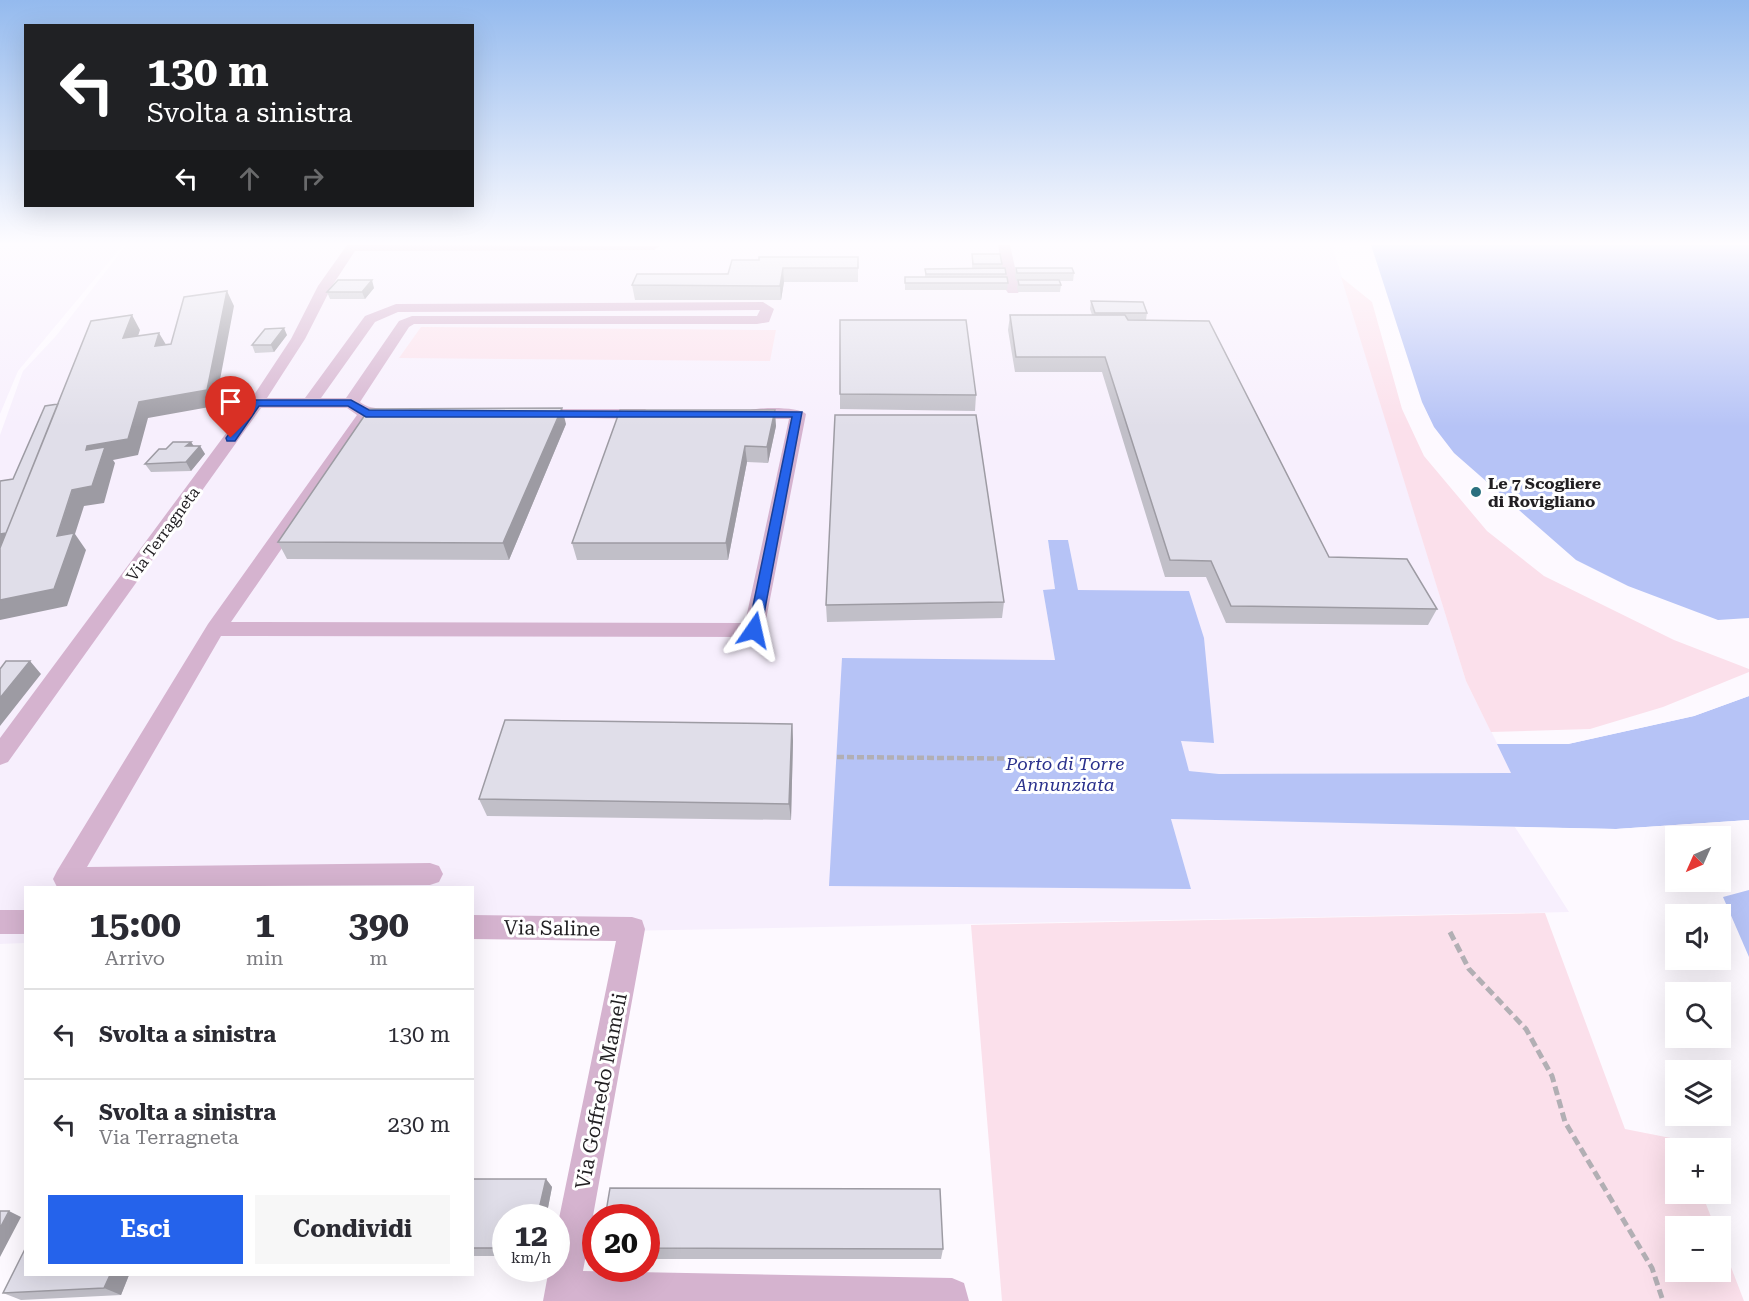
<!DOCTYPE html>
<html lang="it">
<head>
<meta charset="utf-8">
<style>
	:root { --surface:#fff; --page:#f7f7f7; --text:#2b2b33; --muted:#7c7c81; --line:#e1e1e2; --accent:#2563eb }
	body { margin:0; font-family:"Roboto Serif",serif; background:var(--page); color:var(--text); height:100vh; display:flex; flex-direction:column; font-size:22px; white-space:nowrap }
	* { box-sizing:border-box; margin:0 }
	p { font-size:20px; color:var(--muted) }
	.icon { flex:none; width:33px; height:33px; fill:none; stroke:currentColor; stroke-width:2; stroke-linecap:round; stroke-linejoin:round }
	.map { position:relative; flex:1; overflow:hidden }
	.side { position:absolute; left:24px; top:886px; width:450px; height:390px; display:flex; flex-direction:column; background:var(--surface); border-radius:0px; box-shadow:0 6px 24px #0002 }
	.side>* { flex:none }
	.top-card { position:absolute; left:24px; top:24px; width:450px; height:183px; border-radius:0px; box-shadow:0 6px 24px #0002; background:#202124; color:#fff; overflow:hidden }
	.needle { width:39px; rotate:225deg }
	.fabs { position:absolute; left:1665px; top:826px; display:grid; gap:12px }
	.fabs a { display:grid; place-items:center; width:66px; height:66px; border-radius:0px; background:var(--surface); box-shadow:0 6px 24px #0002; font-size:30px }
	.speed { position:absolute; left:492px; top:1204px; display:flex; gap:12px; font-size:30px; font-weight:700; text-align:center }
	.speed>* { display:grid; place-content:center; width:78px; height:78px; border-radius:50%; background:var(--surface); box-shadow:0 6px 24px #0002; line-height:1 }
	.speed small { font-size:15px; font-weight:400 }
	.speed .limit { border:9px solid #d22; background:#fff; color:#111 }
	.pin { position:absolute; display:grid; place-items:center; width:51px; height:51px; color:#fff; margin:-62px -26px; border-radius:50% 50% 50% 0; rotate:-45deg; box-shadow:0 0 6px #0007 }
	.pin .icon { rotate:45deg }
	.me { position:absolute; width:66px; margin:-33px; rotate:11deg; stroke-linejoin:round; filter:drop-shadow(0 0 4px #0008) }
	.turn { display:flex; align-items:center; gap:21px; height:126px; padding:0 24px; font-size:27px }
	.turn .icon { width:78px; height:78px; stroke-width:2.5 }
	.turn b { display:block; font-size:42px; line-height:51px }
	.lanes { display:flex; align-items:center; height:57px; padding:0 24px; background:#0003; justify-content:center; gap:30px; direction:ltr }
	.lanes .off { opacity:.35 }
	.eta { display:flex; justify-content:space-evenly; align-items:center; height:102px; text-align:center }
	.eta b { font-size:36px; font-weight:700; line-height:42px }
	.action { display:flex; gap:12px; margin-top:auto; padding:12px 24px }
	.action a { flex:1; height:69px; border-radius:0px; background:var(--accent); color:#fff; font-size:24px; font-weight:700; line-height:69px; text-align:center }
	.action a+a { background:var(--page); color:var(--text) }
	ul { padding:0; list-style:none }
	li { display:flex; align-items:center; gap:18px; height:90px; padding:0 24px; border-top:2px solid var(--line) }
	li div { flex:1 }
	li b { display:block; font-size:22px }
	li em { font-style:normal }
	.map>svg:first-child { display:block }
	.built { fill:#f7effd }
	.green { fill:#fbe0eb }
	.water { fill:#b6c3f6 }
	.pier { fill:#fdf9ff }
	.lines { fill:none; stroke-linecap:round; stroke-linejoin:round }
	.path-far1 { stroke:#b2afb4; stroke-width:4.5; stroke-dasharray:7 3; stroke-linecap:butt }
	.path { stroke:#b2afb4; stroke-width:5; stroke-dasharray:9 4.5; stroke-linecap:butt }
	.minor { fill:#d5b3cf; fill-rule:evenodd }
	.wall { fill:#c1bfc8 }
	.shaded-wall { fill:#9d9ba3 }
	.building { fill:#e0dee9; stroke:#9d9ba3; stroke-width:1.5 }
	.route { fill:#2563eb; stroke:#184099; stroke-width:1.5 }
	.poi-dot { fill:#2b707f; stroke:#fff; stroke-width:2 }
	.labels { text-anchor:middle; dominant-baseline:central; stroke-width:6; stroke-linejoin:round; paint-order:stroke }
	.poi-label { font-size:16px; font-weight:bold; fill:#211f22; stroke:#fff; text-anchor:start }
	.street-label { font-size:16px; fill:#211f22; stroke:#fff }
	.water-label { font-size:18px; font-style:italic; fill:#29308c; stroke:#fff }
	.near-street-label { font-size:20px; fill:#211f22; stroke:#fff }
</style>
</head>
<body>
<div class="map">
<svg width="1749" height="1301" viewBox="0 0 1749 1301">
	<rect width="100%" height="100%" fill="#fdf9ff"/>
	<!-- built -->
	<path class="built" d="M0,245H123L18,371L0,414Z
		M126,245H1332L1466,681L1512,773L1219,774L1189,771L1180,741L1214,743L1078,590L1068,540H1048L1055,589L1043,590L1055,660L1191,889L1171,819L1515,827L1569,912L473,934L472,888H26L25,943L0,944V435L23,371L56,336Z"/>
	<!-- green -->
	<path class="green" d="M1341,277L1372,302L1402,409L1424,456L1487,531L1544,576L1674,640L1749,669V672L1663,707L1590,729L1491,732L1466,681Z
		M421,327L776,330L770,361L399,358Z
		M1545,913L1625,1129L1681,1140L1684,1149H1676V1194H1702L1715,1227H1676V1272H1720L1721,1241L1744,1301H1002L971,925Z"/>
	<!-- water -->
	<path class="water" d="M1371,245H1749V618L1718,620L1628,586L1576,560L1454,453L1434,427L1422,402Z
		M1048,540H1068L1078,590L1189,591L1204,638L1214,743L1181,741L1189,771L1219,774L1511,773L1497,744H1568L1694,716L1749,696V820L1616,829L1171,819L1191,889L829,886L842,658L1055,660L1043,590L1055,589Z
		M1749,890V957L1723,897Z"/>
	<!-- pier -->
	<path class="pier" d="M1749,693V696L1694,716L1568,744H1498L1496,741H1567L1658,723Z
		M1749,820V823L1712,827L1616,832L1517,830L1515,827L1616,829Z"/>
	<g class="lines">
		<!-- path-far1 -->
		<path class="path-far1" d="M837,757L1051,759"/>
		<!-- path -->
		<path class="path" d="M1450,932L1469,969L1526,1029L1552,1076L1565,1122L1652,1268L1663,1301"/>
		<!-- minor -->
		<path class="minor" d="M347,245L660,246L654,250L355,251L332,286L305,339L267,398H305L365,316L396,304L763,302L774,309L769,322L757,324H414L409,327L360,402C374,413 392,405 401,414L393,419H371L231,622L745,623L789,419H749L741,414C748,406 799,406 806,414L764,630L761,635L754,637L221,636L87,867L430,863L439,866L443,874L439,882L430,885L57,887L53,879L57,871L208,624L357,415L347,408H261L8,762L0,765V738L250,401L291,339L318,286ZM760,310L757,316H412L399,321L346,398H321L375,322L398,312Z
			M998,245H1010L1020,290L1018,293H1008L1006,290Z
			M536,409H645L653,414L645,419L530,417L528,414Z
			M0,910H26V934H0Z
			M472,915L632,917L642,920L645,929L583,1271L952,1278L964,1283L969,1301H543L549,1269H556V1233L616,941L472,939Z"/>
	</g>
	<!-- wall -->
	<path class="wall" d="M972,254L1002,264V268L1006,274V277L1008,283L1007,290H905V277H925V269L972,268Z
		M858,257V282H784L781,300H635L632,285Z
		M1016,268L1074,273L1073,281H1059L1061,285L1060,292H1018L1017,287L1018,281H1016L1015,275Z
		M374,288L365,299H330L327,292Z
		M1091,301L1147,313L1146,320L1329,557L1437,609L1428,625L1226,623L1206,577H1165L1102,372H1015L1008,330L1010,315H1092L1090,309Z
		M287,335L274,352L255,353L252,345Z
		M840,394L976,395L975,411L840,409Z
		M566,424L509,560L287,559L278,542Z
		M776,426L768,463L747,462L728,560H577L572,543Z
		M191,442L194,446H200L205,454L191,471L151,472L145,464L166,449Z
		M1004,602L1002,618L827,622L826,605Z
		M792,724L793,741L791,820L487,816L479,799Z
		M472,1179H546L552,1187L546,1218H506V1256H472Z
		M646,1218L943,1249L941,1259H646Z
		M26,1275H129L121,1295L21,1300L3,1293Z"/>
	<!-- shaded-wall -->
	<path class="shaded-wall" d="M783,268L784,282L781,300L780,286Z
		M372,280L374,288L365,299L362,292Z
		M227,291L234,306L215,406L148,418L138,455L113,460L115,463L104,503L84,506L75,534L86,550L67,606L0,620V600L57,536L87,446L139,402Z
		M132,315L140,330L132,354L123,338Z
		M284,328L287,335L274,352L271,345Z
		M159,333L168,348L155,346Z
		M562,408L566,424L509,560L503,543Z
		M775,410L776,426L768,463L767,447Z
		M191,442L196,450L186,446Z
		M200,446L205,454L191,471L186,462Z
		M745,446L747,462L728,560L726,543Z
		M10,532L0,548V534Z
		M30,661L41,674L0,726V698Z
		M792,724L793,741L791,820L789,804Z
		M546,1179L552,1187L546,1218H537Z
		M9,1211L21,1217L0,1257V1228Z
		M110,1275H129L121,1295L104,1288Z"/>
	<!-- building -->
	<path class="building" d="M972,254H1000L1002,264H973Z
		M759,257H858V268H783L780,286L632,285L637,274H728L732,260H759Z
		M1005,268L1006,274H926L925,269Z
		M1016,268H1072L1074,273H1017Z
		M905,277H1007L1008,283H905Z
		M338,280H372L362,292H327Z
		M1018,280H1059L1061,285H1019Z
		M227,291L207,390L139,402L128,439L87,446L86,450L105,447L92,486L72,490L57,536L74,533L54,589L0,600V548L91,321L132,315L123,338L159,333L155,346L171,344L184,297Z
		M1091,301L1143,302L1147,313H1095Z
		M1010,315H1125L1128,320L1209,321L1329,557L1407,559L1437,609L1231,606L1211,561L1170,560L1105,357H1016Z
		M840,320H966L976,395L840,394Z
		M284,328L271,345H252L265,329Z
		M58,404L6,533L0,534V481L13,479L45,406Z
		M562,408L503,543L278,542L369,409Z
		M620,410H775L767,447L745,446L726,543H572Z
		M835,415H976L1004,602L826,605Z
		M173,442H191L186,446H200L186,462L145,464L159,449H166Z
		M6,661H30L0,698V669Z
		M505,720L792,724L789,804L479,799Z
		M472,1179H546L537,1218H506V1248H472Z
		M610,1188L940,1189L943,1249L646,1248V1218H605Z
		M0,1211H9L0,1228Z
		M26,1247V1275H110L104,1288L3,1293Z"/>
	<!-- sky -->
	<linearGradient id="sky" x2="0" y2="1"><stop stop-color="#94baee"/><stop offset="0.57" stop-color="#fefcff"/><stop offset="1" stop-color="#fefcff" stop-opacity="0"/></linearGradient>
	<rect width="1749" height="427" fill="url(#sky)"/>
	<!-- route -->
	<path class="route" d="M253,400H351L369,410L802,412L761,630L754,634L748,630L792,417H366L348,406H259L235,441H227L226,438Z"/>
	<!-- markers -->
	<circle class="poi-dot" cx="1476" cy="492" r="6"/>
	<g class="labels">
		<!-- poi labels -->
		<g class="poi-label">
			<text x="1488" y="483">Le 7 Scogliere<tspan x="1488" dy="18">di Rovigliano</tspan></text>
		</g>
		<!-- street labels -->
		<g class="street-label">
			<text transform="translate(163 534) rotate(-54)">Via Terragneta</text>
		</g>
		<!-- water labels -->
		<g class="water-label">
			<text x="1065" y="763">Porto di Torre<tspan x="1065" dy="21">Annunziata</tspan></text>
		</g>
		<!-- near-street labels -->
		<g class="near-street-label">
			<text transform="translate(552 928) rotate(1)">Via Saline</text>
			<text transform="translate(601 1091) rotate(-79)">Via Goffredo Mameli</text>
		</g>
	</g>
</svg>
<div class="fabs">
<a><svg class="needle" viewBox="-14 -14 28 28"><path d="M0-13l5 13h-10z" fill="#e53935"/><path d="M0 13l5-13h-10z" fill="#7c7c81"/></svg></a>
<a><svg class="icon" aria-label="sound" viewBox="0 0 24 24"><path d="M4 9h4l5-4v14l-5-4H4zM17 9q2 3 0 6"/></svg></a>
<a><svg class="icon" aria-label="search" viewBox="0 0 24 24"><circle cx="10" cy="10" r="6"/><path d="M15 15l6 6"/></svg></a>
<a><svg class="icon" aria-label="layers" viewBox="0 0 24 24"><path d="M12 4l9 5-9 5-9-5zM3 14l9 5 9-5"/></svg></a>
<a>+</a>
<a>−</a>
</div>
<div class="speed"><div>12<small>km/h</small></div><div class="limit">20</div></div>
<div class="pin" style="left:231px;top:438px;background:#d93025"><svg class="icon" aria-label="arrive" viewBox="0 0 24 24"><path d="M6 21V4h12l-3 4 3 4H6"/></svg></div>
<svg class="me" style="left:754px;top:630px" viewBox="-20 -20 40 40"><path d="M0-17L14 15 0 8-14 15z" fill="#2563eb" stroke="#fff" stroke-width="4"/></svg>
<div class="top-card">
<div class="turn"><svg class="icon" aria-label="left" viewBox="0 0 24 24"><path d="M17 20v-9H6M10 6l-5 5 5 5"/></svg><div><b>130 m</b>Svolta a sinistra</div></div>
<div class="lanes"><svg class="icon" aria-label="left" viewBox="0 0 24 24"><path d="M17 20v-9H6M10 6l-5 5 5 5"/></svg><svg class="icon off" aria-label="ahead" viewBox="0 0 24 24"><path d="M12 20V5M6 11l6-6 6 6"/></svg><svg class="icon off" aria-label="right" viewBox="0 0 24 24"><path d="M7 20v-9h11M14 6l5 5-5 5"/></svg></div>
</div>
<section class="side">
<div class="eta">
<div><b>15:00</b><p>Arrivo</p></div>
<div><b>1</b><p>min</p></div>
<div><b>390</b><p>m</p></div>
</div>
<ul>
<li><svg class="icon" aria-label="left" viewBox="0 0 24 24"><path d="M17 20v-9H6M10 6l-5 5 5 5"/></svg><div><b>Svolta a sinistra</b></div><em>130 m</em></li>
<li><svg class="icon" aria-label="left" viewBox="0 0 24 24"><path d="M17 20v-9H6M10 6l-5 5 5 5"/></svg><div><b>Svolta a sinistra</b><p>Via Terragneta</p></div><em>230 m</em></li>
</ul>
<div class="action"><a>Esci</a><a>Condividi</a></div>
</section>
</div>
</body>
</html>
